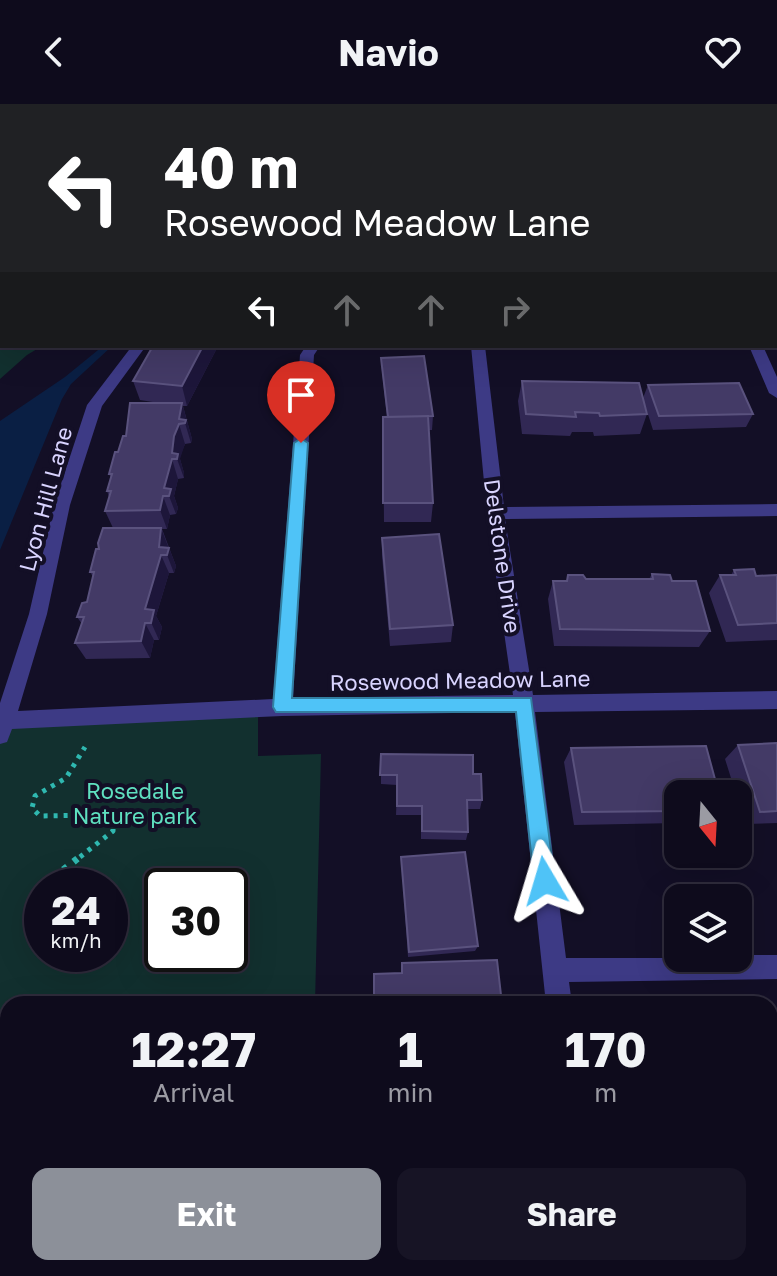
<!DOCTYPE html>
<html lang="en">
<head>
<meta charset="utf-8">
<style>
	:root { --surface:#0e0b1c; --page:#171425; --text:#f1f3f6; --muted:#9b9ba3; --line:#2e2b3b; --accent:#8c9099 }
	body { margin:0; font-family:"Golos Text",sans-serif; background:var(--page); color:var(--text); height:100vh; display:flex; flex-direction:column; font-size:30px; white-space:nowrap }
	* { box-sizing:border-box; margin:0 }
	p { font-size:26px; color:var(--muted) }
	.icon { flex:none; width:44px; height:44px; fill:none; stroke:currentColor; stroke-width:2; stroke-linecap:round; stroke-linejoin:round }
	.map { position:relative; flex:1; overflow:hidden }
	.details { position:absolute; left:0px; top:892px; width:778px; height:280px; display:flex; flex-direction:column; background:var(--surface); border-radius:24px 24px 0 0; box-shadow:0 8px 32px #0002,0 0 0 2px var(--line) }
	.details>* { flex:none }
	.banner { position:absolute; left:0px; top:0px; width:778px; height:244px; box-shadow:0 8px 32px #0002,0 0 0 2px var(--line); background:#202124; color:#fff; overflow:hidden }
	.needle { width:52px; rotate:162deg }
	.fabs { position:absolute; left:664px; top:676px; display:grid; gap:16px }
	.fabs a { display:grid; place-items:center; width:88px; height:88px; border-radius:16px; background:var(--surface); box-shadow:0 8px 32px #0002,0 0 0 2px var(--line); font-size:40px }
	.speed { position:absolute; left:24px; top:764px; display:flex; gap:16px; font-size:40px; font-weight:700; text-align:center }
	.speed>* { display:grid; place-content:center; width:104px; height:104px; border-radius:50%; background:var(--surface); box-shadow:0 8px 32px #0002,0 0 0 2px var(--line); line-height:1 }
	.speed small { font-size:20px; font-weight:400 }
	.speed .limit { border:4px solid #111; border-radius:12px; background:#fff; color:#111 }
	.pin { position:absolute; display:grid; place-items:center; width:68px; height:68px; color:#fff; margin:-82px -34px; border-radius:50% 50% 50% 0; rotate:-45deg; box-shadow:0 0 8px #0007 }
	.pin .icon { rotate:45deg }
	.me { position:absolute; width:88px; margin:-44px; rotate:353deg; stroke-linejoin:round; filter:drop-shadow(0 0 6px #0008) }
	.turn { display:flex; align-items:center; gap:28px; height:168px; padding:0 32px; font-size:36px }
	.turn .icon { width:104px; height:104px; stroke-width:2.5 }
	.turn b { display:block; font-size:56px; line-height:68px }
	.lanes { display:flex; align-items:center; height:76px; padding:0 32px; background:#0003; justify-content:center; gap:40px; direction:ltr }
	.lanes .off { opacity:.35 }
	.eta { display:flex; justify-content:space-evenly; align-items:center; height:136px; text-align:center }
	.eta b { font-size:48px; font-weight:700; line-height:56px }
	.action { display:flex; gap:16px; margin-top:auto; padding:16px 32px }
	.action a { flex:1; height:92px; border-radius:16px; background:var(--accent); color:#fff; font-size:32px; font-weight:700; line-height:92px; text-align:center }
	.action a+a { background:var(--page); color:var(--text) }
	header { display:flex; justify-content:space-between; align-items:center; height:104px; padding:0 32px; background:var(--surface); font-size:36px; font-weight:700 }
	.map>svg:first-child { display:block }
	.green { fill:#12302f; fill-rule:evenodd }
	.water { fill:#0a1f44 }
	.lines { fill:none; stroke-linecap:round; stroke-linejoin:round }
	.stream { fill:#0a1f44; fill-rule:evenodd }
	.path-far1 { stroke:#2fb8b0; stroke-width:5; stroke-dasharray:4 6; stroke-linecap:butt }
	.path { stroke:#2fb8b0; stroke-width:7; stroke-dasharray:5 8; stroke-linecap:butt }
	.minor { fill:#3d3a85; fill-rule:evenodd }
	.wall { fill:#312854 }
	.shaded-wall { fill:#1d163a }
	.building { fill:#433a66; stroke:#5a527e; stroke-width:2 }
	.route { fill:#4fc3f7; stroke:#337fa1; stroke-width:2 }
	.labels { text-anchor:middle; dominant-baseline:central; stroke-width:8; stroke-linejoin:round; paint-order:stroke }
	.street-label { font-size:22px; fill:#d9d4ff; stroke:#130f26 }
	.park-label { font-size:22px; fill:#5fe0c0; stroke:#130f26 }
</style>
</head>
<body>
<header><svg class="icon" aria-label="back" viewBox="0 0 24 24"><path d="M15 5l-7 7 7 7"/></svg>Navio<svg class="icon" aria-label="heart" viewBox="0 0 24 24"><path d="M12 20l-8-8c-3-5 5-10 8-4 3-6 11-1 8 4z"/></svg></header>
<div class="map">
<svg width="777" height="1172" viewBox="0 0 777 1172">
	<rect width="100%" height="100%" fill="#130f26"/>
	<!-- green -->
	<path class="green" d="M0,0H303L2,2V242H42L27,251L0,275Z
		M258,604V652L321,650L315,900H8V1164H309V1172H0V617ZM42,782H110V850H42ZM162,782H230V850H162Z"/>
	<!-- water -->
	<path class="water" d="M103,242H112L71,280L62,295L0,446V317L65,273Z"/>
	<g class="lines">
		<!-- stream -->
		<path class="stream" d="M58,0H64L62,2H56Z
			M2,51V55L0,56V52Z"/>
		<!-- path-far1 -->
		<path class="path-far1" d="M80,753L113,727V715L100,711L40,712L32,704L35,692L66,674L85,643"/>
		<!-- path -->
		<path class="path" d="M43,782L82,751
			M110,792L121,809L120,831"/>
		<!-- minor -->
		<path class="minor" d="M357,0H368L356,2Z
			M643,0H653L654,2H644Z
			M776,235L777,243L771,242H776Z
			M132,242H146L102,302L70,401L47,510L18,607L273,595L300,251L306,242H320L314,251L293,594L513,591L487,409L471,242H485L504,403L777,400V412L505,415L533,591L777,587V605L535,608L566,854H738V851H777V875L569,878L572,900H546L515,608L282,612L12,625L7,638L0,640V599L29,510L54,401L87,301Z
			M749,242H763L777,273V294L769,289Z
			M578,1164H608L609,1172H579Z"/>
	</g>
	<!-- wall -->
	<path class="wall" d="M777,169V208L776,206Z
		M216,246L187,302H183L192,335L191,339L185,340L180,352V355L184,369V374L178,375L174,392L178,404L176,410L170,411L167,425H162L176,462L174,469H169L156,512L162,523L159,536H154L150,554L86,555L75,539L82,520L77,513L87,498L93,473L90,468L99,445L113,424L105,407L109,393L107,387L111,374L109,370L126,332L159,299L140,296L133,277Z
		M381,254L433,312L432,326H428L433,399L431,418H384L383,313H387L382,268Z
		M522,277L643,294L648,281L753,310L746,323L653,326L645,301L647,310L640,330L594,332L593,328H572L570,332L522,330L518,297Z
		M382,434L453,521L451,538L390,542L382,452Z
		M734,466L756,472L777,471V536L726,538L709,489L720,471H731Z
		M652,470L672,477L710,527L699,543L554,542L548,495L553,477L586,475H649Z
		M777,639V719L745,720L738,697V690H736L725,655L738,641Z
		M571,644L678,690V719L574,721L564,658Z
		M381,650L473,670L482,696L480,705H468V728L466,736L421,735V711H396L397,681L381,680Z
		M401,753L478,842L475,847L408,853Z
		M402,859L501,891L496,897H485L401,869Z
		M770,1046H777V1170L656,1172L643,1164H770Z
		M419,1164H523L524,1172H383V1168Z"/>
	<!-- shaded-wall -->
	<path class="shaded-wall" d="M203,242H215L216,246L187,302L182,282Z
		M182,299L192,335L191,339L185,319L179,315Z
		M179,320L185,340L180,355L184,369V374L177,355L172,349L174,332Z
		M172,355L178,375L174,392L178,404L176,410L169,392L164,384Z
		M163,392L170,411L167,425L160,406Z
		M161,424L168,442L167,450L169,444L176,462L174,469L167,451L159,443Z
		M161,451L169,469L156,512L162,523L159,536L145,505Z
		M145,519L154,536L150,554L141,537Z"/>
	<!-- building -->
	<path class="building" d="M403,0H421V2H403Z
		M600,0H633L634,2H588L587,1Z
		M153,242H203L182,282L133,277Z
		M424,252L433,312L388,313L381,254Z
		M522,277L639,279L647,310L600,312L599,309L575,308L576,313L526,310Z
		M739,279L753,310L659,312L648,281Z
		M130,299H182L179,315L186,316L185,319L179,320L174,332L172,349L178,350L177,355H172L164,384L171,385L169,392H163L160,406L105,407L111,387H107L112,370H109L115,348H118L123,332H126Z
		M428,312L433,399H383V313Z
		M103,424H161L159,443L169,444L167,451H161L145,505L154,506L151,519H145L141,537L75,539L84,513H77L82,499L87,498L94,468H90L96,445H99L98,439Z
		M439,430L453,521L390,525L382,434Z
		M754,465L756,472L777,471V519L738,521L720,471H736L734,466Z
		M652,470L670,471L672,477H696L710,527L560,525L553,477H567L568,471H583L586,475H653Z
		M777,639V707L760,708L738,641Z
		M706,642L719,690H678V707L582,708L571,644Z
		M381,650L473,651V670H481L482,696H467L468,728L422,727V702H397V671H380Z
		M465,748L478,842L409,848L401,753Z
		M497,856L501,891L485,892V900H374V870L402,869V859Z
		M770,1048H777V1170L657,1172L656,1164H770Z
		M491,1164H523L524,1172H423Z"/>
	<!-- route -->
	<path class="route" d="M301,334L308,339L292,594H531L555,777L552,784L545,788L537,784L534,777L516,608H276L273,603L294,339Z"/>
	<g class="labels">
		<!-- street labels -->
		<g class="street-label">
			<text transform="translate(45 395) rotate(-75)">Lyon Hill Lane</text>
			<text transform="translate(503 452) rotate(82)">Delstone Drive</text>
			<text transform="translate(460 576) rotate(-1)">Rosewood Meadow Lane</text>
		</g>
		<!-- park labels -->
		<g class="park-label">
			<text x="135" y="686">Rosedale<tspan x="135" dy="25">Nature park</tspan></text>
		</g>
	</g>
</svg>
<div class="fabs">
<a><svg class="needle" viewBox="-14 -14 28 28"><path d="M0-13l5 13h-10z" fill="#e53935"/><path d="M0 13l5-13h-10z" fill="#9b9ba3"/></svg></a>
<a><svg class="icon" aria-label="layers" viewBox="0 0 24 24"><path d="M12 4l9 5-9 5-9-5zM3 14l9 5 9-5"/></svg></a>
</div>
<div class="speed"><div>24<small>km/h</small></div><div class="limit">30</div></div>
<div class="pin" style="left:301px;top:339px;background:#d93025"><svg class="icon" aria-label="arrive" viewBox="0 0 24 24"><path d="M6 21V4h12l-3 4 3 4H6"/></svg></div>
<svg class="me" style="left:545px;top:777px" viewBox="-20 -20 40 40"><path d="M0-17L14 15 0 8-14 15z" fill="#4fc3f7" stroke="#fff" stroke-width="4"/></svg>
<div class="banner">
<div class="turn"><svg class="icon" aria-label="left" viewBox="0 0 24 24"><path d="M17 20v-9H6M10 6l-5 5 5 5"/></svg><div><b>40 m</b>Rosewood Meadow Lane</div></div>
<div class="lanes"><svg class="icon" aria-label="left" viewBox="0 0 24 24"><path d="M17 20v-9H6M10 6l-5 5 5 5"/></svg><svg class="icon off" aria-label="ahead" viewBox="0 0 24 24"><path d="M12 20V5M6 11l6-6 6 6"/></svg><svg class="icon off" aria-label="ahead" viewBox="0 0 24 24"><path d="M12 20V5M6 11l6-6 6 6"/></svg><svg class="icon off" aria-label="right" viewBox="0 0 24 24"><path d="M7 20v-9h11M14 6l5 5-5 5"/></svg></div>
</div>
<section class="details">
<div class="eta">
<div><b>12:27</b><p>Arrival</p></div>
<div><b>1</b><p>min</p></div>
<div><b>170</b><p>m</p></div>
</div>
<div class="action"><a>Exit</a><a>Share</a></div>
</section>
</div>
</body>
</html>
